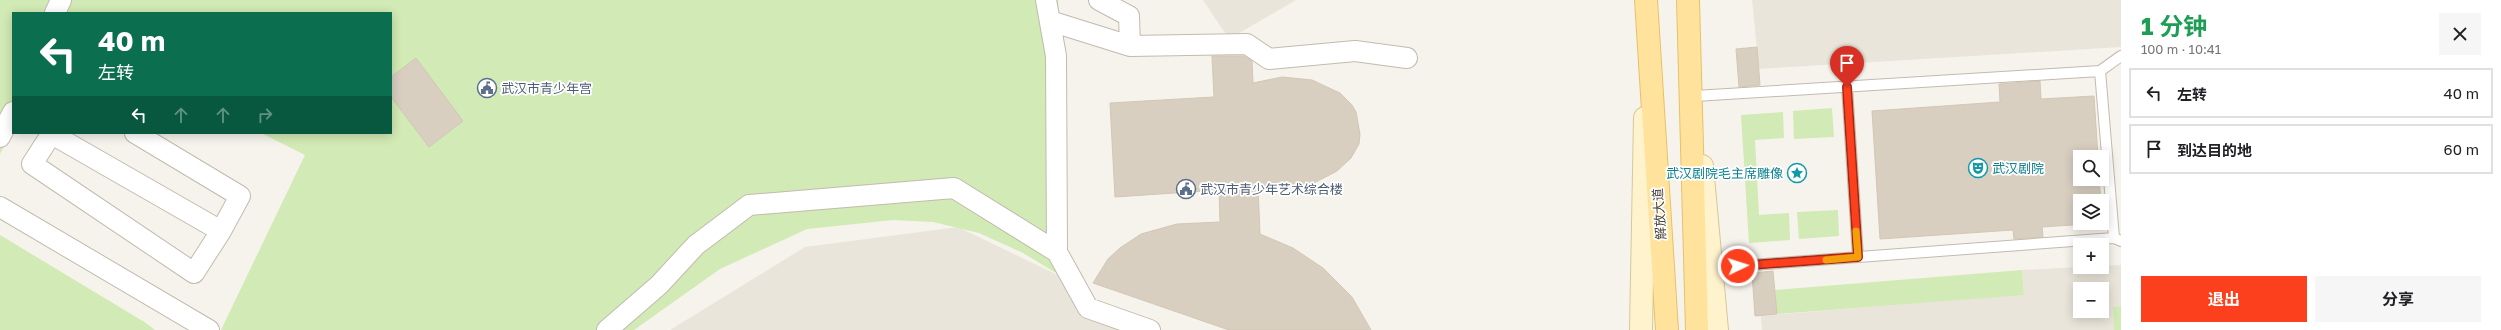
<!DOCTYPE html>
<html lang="zh">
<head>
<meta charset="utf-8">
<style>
	:root { --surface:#fff; --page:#f6f6f6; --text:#202124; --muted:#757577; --line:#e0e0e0; --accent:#fc3f1d }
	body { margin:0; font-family:"Golos Text","Noto Sans SC",sans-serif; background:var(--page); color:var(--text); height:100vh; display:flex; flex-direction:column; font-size:15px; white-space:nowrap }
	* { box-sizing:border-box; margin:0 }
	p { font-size:13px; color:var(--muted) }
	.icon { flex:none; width:22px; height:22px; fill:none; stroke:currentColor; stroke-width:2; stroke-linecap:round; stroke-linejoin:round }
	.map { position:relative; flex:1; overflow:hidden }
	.details { display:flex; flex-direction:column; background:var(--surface); width:380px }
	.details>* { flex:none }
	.hud { position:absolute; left:12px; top:12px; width:380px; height:122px; border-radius:0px; box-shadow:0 2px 10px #0003; background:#0b6e4f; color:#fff; overflow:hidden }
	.tools { position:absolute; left:2073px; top:150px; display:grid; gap:8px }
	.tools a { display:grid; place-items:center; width:36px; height:36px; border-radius:0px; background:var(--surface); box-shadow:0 2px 10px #0003; font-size:20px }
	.pin { position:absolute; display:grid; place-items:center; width:34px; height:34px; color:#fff; margin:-41px -17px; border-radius:50% 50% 50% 0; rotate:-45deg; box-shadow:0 0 4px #0007 }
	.pin .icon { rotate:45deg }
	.me { position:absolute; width:44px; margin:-22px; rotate:86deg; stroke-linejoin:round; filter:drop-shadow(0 0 3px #0008) }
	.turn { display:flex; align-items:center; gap:14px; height:84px; padding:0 20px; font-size:18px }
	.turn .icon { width:52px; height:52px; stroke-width:2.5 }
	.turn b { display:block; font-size:28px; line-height:34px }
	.lanes { display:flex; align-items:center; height:38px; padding:0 20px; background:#0003; justify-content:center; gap:20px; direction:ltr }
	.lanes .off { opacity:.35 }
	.round { display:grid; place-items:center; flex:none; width:42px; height:42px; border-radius:0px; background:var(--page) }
	.overview { display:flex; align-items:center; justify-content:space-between; height:68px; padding:0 20px }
	h1 { font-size:24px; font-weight:700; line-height:30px; color:#1e9e55 }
	.primary-button { display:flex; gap:8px; margin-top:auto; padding:8px 20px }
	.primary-button a { flex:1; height:46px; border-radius:0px; background:var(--accent); color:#fff; font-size:16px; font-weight:700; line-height:46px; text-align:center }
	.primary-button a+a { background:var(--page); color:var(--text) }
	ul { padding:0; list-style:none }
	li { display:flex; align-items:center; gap:12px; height:50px; margin:0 8px 6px; padding:0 12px; border:2px solid var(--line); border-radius:0px }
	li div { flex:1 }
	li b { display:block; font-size:15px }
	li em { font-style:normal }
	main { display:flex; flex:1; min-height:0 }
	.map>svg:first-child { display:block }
	.residential { fill:#eae5da; fill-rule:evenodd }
	.green { fill:#d2eab5 }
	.building { fill:#d8cfc1; stroke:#d3c7b4 }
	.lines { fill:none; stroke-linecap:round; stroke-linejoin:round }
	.lane-casing { stroke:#c2bbae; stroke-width:12 }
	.street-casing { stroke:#c2bbae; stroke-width:22 }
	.secondary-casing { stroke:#d6c79b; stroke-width:24 }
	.primary-casing { stroke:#e6c16a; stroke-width:24 }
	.lane { stroke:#fff; stroke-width:10 }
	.street { stroke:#fff; stroke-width:20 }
	.secondary { stroke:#fff3cd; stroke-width:22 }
	.primary { stroke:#ffe39c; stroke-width:22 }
	.route-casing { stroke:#a42913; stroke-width:10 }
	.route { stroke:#fc3f1d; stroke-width:7 }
	.slow { stroke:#f59e0b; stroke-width:7 }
	.labels { text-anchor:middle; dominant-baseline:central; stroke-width:3.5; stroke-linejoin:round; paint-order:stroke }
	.service-label { font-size:13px; fill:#4e5e75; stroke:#fff; text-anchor:start }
	.culture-label { font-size:13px; fill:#0d838f; stroke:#fff; text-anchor:start }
	.street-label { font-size:13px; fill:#4b4439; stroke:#fff }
</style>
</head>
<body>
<main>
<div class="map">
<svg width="2121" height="330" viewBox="0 0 2121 330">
	<rect width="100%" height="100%" fill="#f6f3ec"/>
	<!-- residential -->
	<path class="residential" d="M1203,0H1296L1229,39Z
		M1752,0H2121V47L1759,69Z
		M958,227L1066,279L1088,308L1150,330H670L805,247Z
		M2121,265V306L2113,307L2114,330H1762L1761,316L2024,294L2022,270ZM2080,289H2102V311H2080Z"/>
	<!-- green -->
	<path class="green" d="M0,0H1058L1061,47L1066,279L1023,253L979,233L933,222L893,220L807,229L720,269L634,330H221L305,155L261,133H391V13H13V130L0,154Z
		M1832,108L1834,137L1794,139L1793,111Z
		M1783,112L1784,138L1755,140L1759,215L1789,213L1790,240L1749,243L1741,115Z
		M1838,210L1839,236L1799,239L1797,212Z
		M0,235L146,323L155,330H0Z
		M2022,270L2024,295L1777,314L1775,290Z
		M2121,306V330H2114L2113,307Z"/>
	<!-- building -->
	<path class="building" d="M1757,47L1760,85L1739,87L1736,49Z
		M1212,56H1244L1252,61L1253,83L1282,77L1312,80L1340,93L1352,105L1356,112L1360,134L1359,144L1351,158L1337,171L1310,185L1289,188L1258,186L1260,234L1293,248L1323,268L1352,297L1371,330H1229L1093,283L1108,259L1120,248L1141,234L1177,224L1220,222L1219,190L1115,197L1110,103L1214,97Z
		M416,58L463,121L429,147L391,97V77Z
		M2040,81L2041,99L2094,96L2098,157H2080V179H2099L2101,201H2080V223H2102L2042,227L2043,237L2014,239L2013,230L1880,239L1872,111L2000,102L1999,84Z
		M1773,271L1777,314L1755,316L1752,273Z"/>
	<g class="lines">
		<defs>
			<path id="lane" d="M2100,71L2114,238
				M1847,87L1858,257
				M1695,96L2100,71L2121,56
				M1711,268L2114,238L2121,241"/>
			<path id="street" d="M1046,0L1056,56L1057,252
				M1099,0L1129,16L1130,46L1247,44L1269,59L1355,51L1407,58
				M55,13L61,0
				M1050,21L1130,46
				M50,133L221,231L240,196L135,133
				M52,133L32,164L194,273L221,231
				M0,137L13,112
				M0,207L209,330
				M607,330L659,285L696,245L749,205L954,188L1057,252L1088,308L1150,330"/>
			<path id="secondary" d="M1702,166L1717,330
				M1641,330L1645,118"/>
			<path id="primary" d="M1646,0L1667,330
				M1688,0L1697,330"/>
		</defs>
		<!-- lane casing -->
		<use href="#lane" class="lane-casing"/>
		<!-- street casing -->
		<use href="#street" class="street-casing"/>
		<!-- secondary casing -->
		<use href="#secondary" class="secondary-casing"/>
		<!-- primary casing -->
		<use href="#primary" class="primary-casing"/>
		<!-- lane -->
		<use href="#lane" class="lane"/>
		<!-- street -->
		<use href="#street" class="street"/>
		<!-- secondary -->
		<use href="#secondary" class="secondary"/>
		<!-- primary -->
		<use href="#primary" class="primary"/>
	</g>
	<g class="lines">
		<defs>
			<path id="route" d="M1738,266L1858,257L1847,87"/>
		</defs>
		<!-- route casing -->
		<use href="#route" class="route-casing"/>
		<!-- route -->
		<use href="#route" class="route"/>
		<!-- slow -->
		<path class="slow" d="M1826,260L1858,257L1856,231"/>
	</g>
	<!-- icons -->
	<defs>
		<symbol id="civic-ring" viewBox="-11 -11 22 22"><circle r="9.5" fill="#fff" stroke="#5c6f8a" stroke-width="1.5"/><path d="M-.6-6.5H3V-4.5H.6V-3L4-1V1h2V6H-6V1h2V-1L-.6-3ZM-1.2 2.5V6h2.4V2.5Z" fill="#5c6f8a"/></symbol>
		<symbol id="theatre-ring" viewBox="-11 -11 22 22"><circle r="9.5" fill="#fff" stroke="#0f9aa8" stroke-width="1.5"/><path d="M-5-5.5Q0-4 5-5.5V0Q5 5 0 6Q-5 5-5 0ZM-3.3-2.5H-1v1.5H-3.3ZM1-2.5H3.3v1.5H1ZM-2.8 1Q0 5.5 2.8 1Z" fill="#0f9aa8"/></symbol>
		<symbol id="sight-ring" viewBox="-11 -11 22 22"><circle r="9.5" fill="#fff" stroke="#0f9aa8" stroke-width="1.5"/><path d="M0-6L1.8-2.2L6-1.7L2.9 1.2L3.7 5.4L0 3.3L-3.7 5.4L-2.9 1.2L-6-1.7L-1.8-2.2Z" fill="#0f9aa8"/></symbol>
	</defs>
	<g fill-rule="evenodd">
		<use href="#civic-ring" x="476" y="77" width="22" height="22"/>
		<use href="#theatre-ring" x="1967" y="157" width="22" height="22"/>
		<use href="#sight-ring" x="1786" y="162" width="22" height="22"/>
		<use href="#civic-ring" x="1175" y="178" width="22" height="22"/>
	</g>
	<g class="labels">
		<!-- service labels -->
		<g class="service-label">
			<text x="501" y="88">武汉市青少年宫</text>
			<text x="1200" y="189">武汉市青少年艺术综合楼</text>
		</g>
		<!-- culture labels -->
		<g class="culture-label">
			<text x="1992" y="168">武汉剧院</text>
			<text x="1783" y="173" text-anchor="end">武汉剧院毛主席雕像</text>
		</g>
		<!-- street labels -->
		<g class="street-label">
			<text transform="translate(1659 214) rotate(-94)">解放大道</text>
		</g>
	</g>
</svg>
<div class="tools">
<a><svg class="icon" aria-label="search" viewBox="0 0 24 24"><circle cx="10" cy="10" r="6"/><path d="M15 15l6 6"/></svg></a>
<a><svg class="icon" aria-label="layers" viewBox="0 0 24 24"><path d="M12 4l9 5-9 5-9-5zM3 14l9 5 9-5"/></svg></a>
<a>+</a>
<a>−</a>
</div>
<div class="pin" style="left:1847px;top:87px;background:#d93025"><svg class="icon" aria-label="arrive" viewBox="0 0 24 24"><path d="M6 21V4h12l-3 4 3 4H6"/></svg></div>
<svg class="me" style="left:1738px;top:266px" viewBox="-20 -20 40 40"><circle r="17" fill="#fc3f1d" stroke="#fff" stroke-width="3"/><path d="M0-11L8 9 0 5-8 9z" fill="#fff"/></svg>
<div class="hud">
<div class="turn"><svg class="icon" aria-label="left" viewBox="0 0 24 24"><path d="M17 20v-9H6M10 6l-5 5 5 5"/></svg><div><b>40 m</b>左转</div></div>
<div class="lanes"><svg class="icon" aria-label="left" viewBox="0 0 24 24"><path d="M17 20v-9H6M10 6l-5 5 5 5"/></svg><svg class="icon off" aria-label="ahead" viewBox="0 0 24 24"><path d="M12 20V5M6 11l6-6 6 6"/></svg><svg class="icon off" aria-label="ahead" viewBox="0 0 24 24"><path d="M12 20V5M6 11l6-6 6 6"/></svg><svg class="icon off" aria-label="right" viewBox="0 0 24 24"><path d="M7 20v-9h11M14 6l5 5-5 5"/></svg></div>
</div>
</div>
<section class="details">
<div class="overview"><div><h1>1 分钟</h1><p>100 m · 10:41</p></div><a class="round"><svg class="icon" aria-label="close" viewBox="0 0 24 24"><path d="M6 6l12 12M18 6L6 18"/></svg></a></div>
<ul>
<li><svg class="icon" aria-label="left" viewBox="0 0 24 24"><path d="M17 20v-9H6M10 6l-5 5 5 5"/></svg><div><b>左转</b></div><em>40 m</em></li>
<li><svg class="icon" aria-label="arrive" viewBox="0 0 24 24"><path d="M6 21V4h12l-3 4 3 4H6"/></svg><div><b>到达目的地</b></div><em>60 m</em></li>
</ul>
<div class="primary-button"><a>退出</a><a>分享</a></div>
</section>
</main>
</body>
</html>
